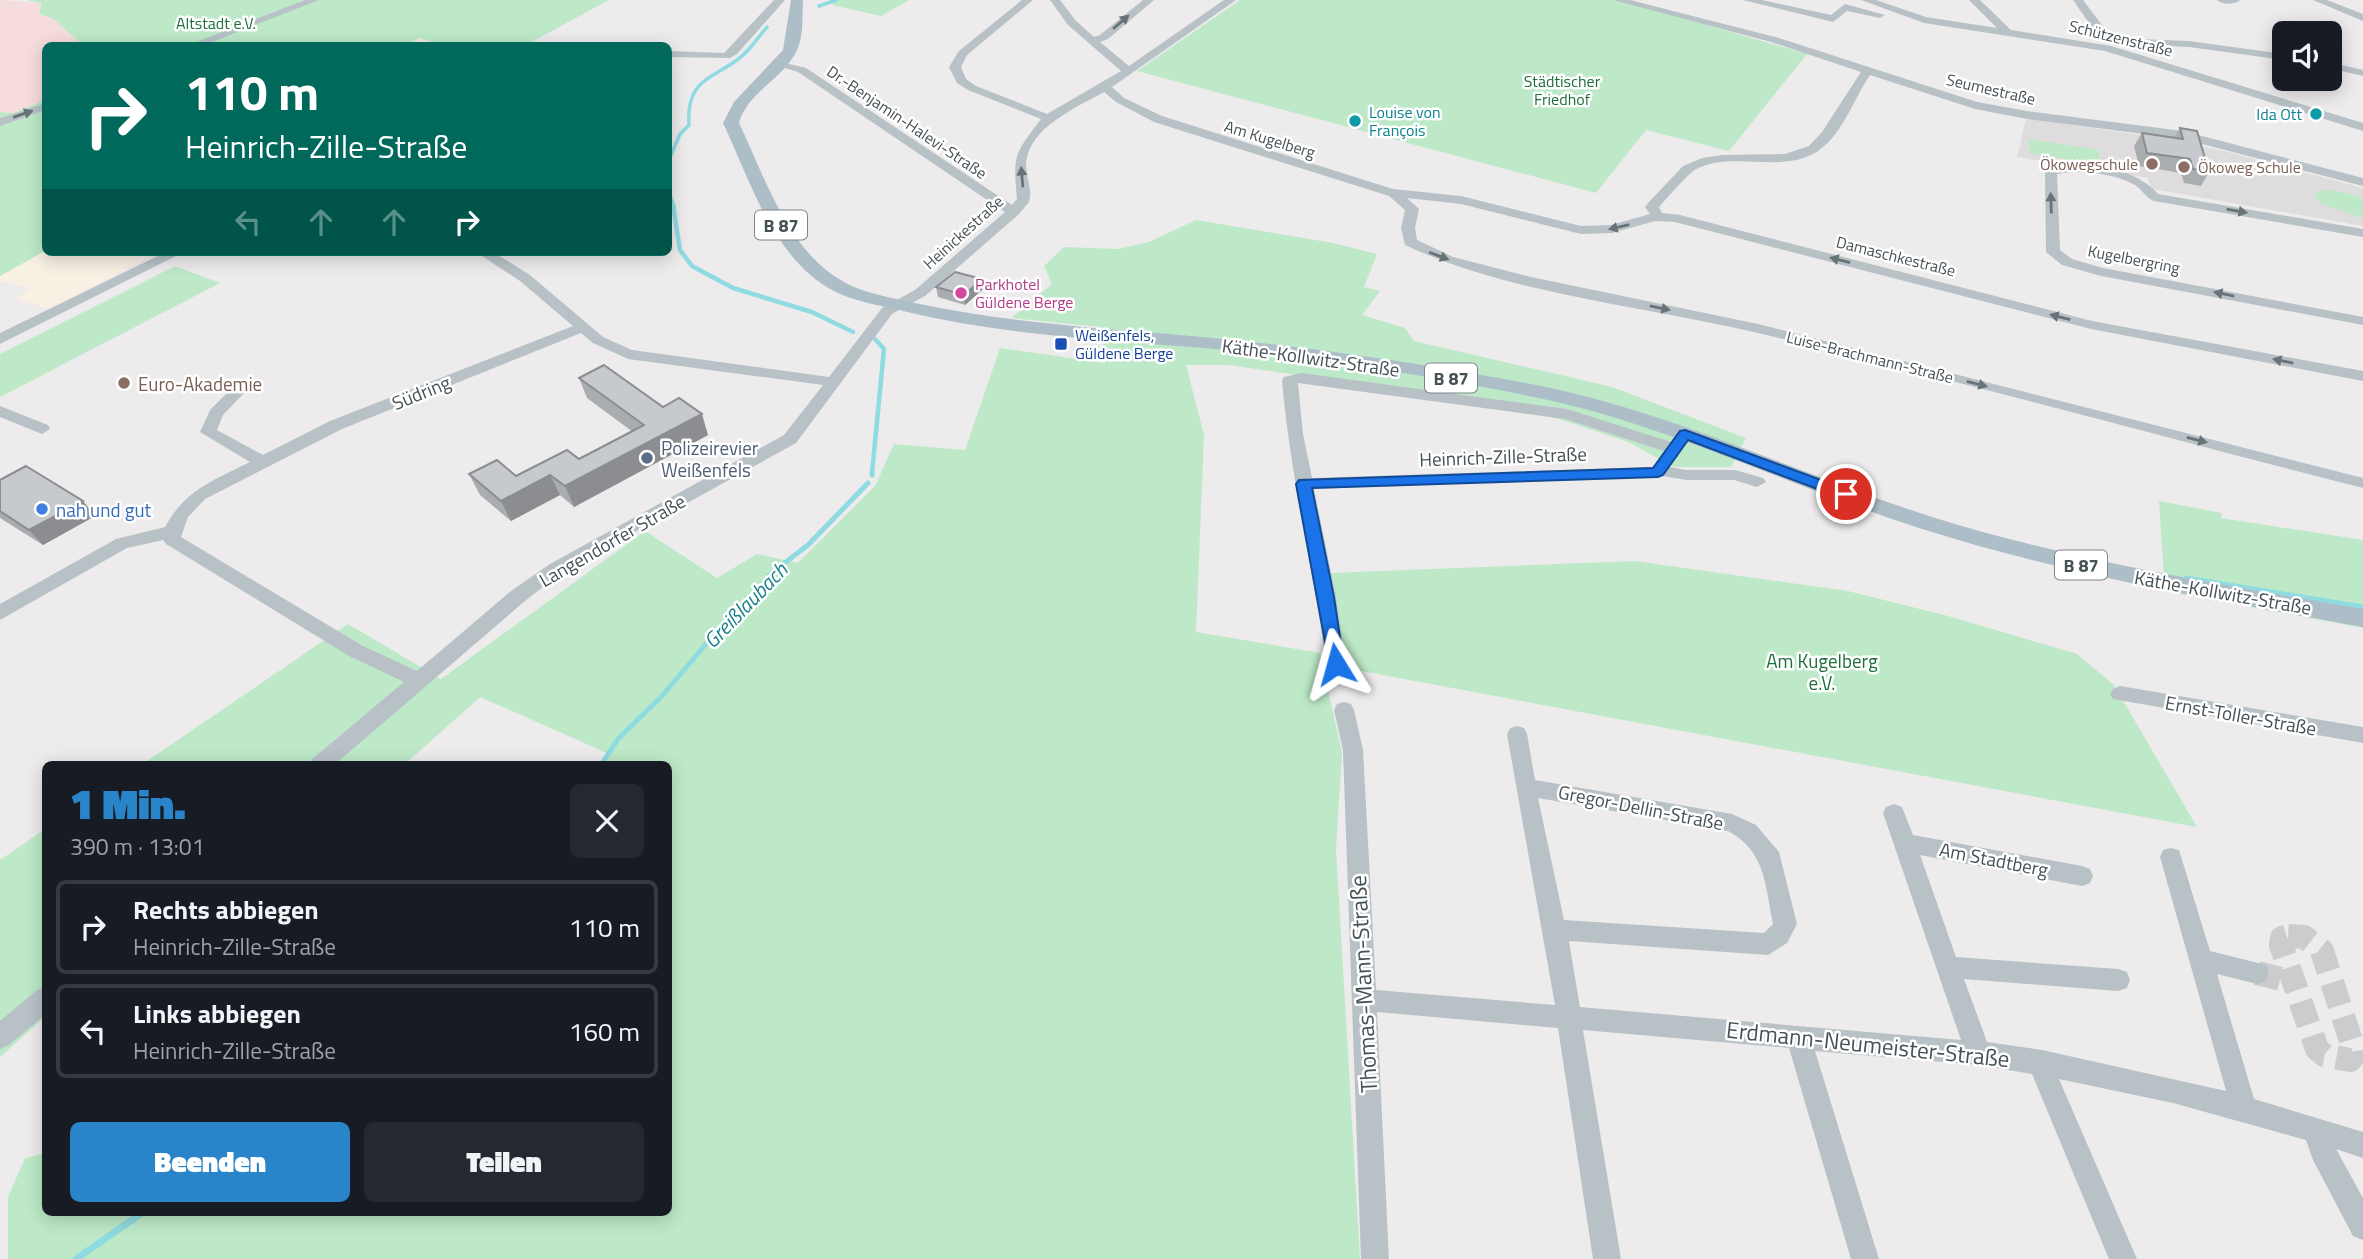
<!DOCTYPE html>
<html lang="de">
<head>
<meta charset="utf-8">
<style>
	:root { --surface:#171b24; --page:#242831; --text:#f1f3f6; --muted:#9ea1a6; --line:#363941; --accent:#2a84c9 }
	body { margin:0; font-family:"Titillium Web",sans-serif; background:var(--page); color:var(--text); height:100vh; display:flex; flex-direction:column; font-size:26px; white-space:nowrap }
	* { box-sizing:border-box; margin:0 }
	p { font-size:23px; color:var(--muted) }
	.icon { flex:none; width:38px; height:38px; fill:none; stroke:currentColor; stroke-width:2; stroke-linecap:round; stroke-linejoin:round }
	.map { position:relative; flex:1; overflow:hidden }
	.panel { position:absolute; left:42px; top:761px; width:630px; height:455px; display:flex; flex-direction:column; background:var(--surface); border-radius:10px; box-shadow:0 4px 18px #0003 }
	.panel>* { flex:none }
	.top-card { position:absolute; left:42px; top:42px; width:630px; height:214px; border-radius:10px; box-shadow:0 4px 18px #0003; background:#00695c; color:#fff; overflow:hidden }
	.buttons { position:absolute; left:2272px; top:21px; display:grid; gap:14px }
	.buttons a { display:grid; place-items:center; width:70px; height:70px; border-radius:10px; background:var(--surface); box-shadow:0 4px 18px #0003; font-size:35px }
	.pin { position:absolute; display:grid; place-items:center; width:60px; height:60px; color:#fff; margin:-30px; border:4px solid #fff; border-radius:50%; box-shadow:0 2px 7px #0007 }
	.me { position:absolute; width:77px; margin:-38px; rotate:352deg; stroke-linejoin:round; filter:drop-shadow(0 0 5px #0008) }
	.turn { display:flex; align-items:center; gap:24px; height:147px; padding:0 28px; font-size:32px }
	.turn .icon { width:91px; height:91px; stroke-width:2.5 }
	.turn b { display:block; font-size:49px; line-height:60px }
	.lanes { display:flex; align-items:center; height:66px; padding:0 28px; background:#0003; justify-content:center; gap:35px; direction:ltr }
	.lanes .off { opacity:.35 }
	.round { display:grid; place-items:center; flex:none; width:74px; height:74px; border-radius:10px; background:var(--page) }
	.headline { display:flex; align-items:center; justify-content:space-between; height:119px; padding:0 28px }
	h1 { font-size:42px; font-weight:800; line-height:52px; color:var(--accent) }
	.cta { display:flex; gap:14px; margin-top:auto; padding:14px 28px }
	.cta a { flex:1; height:80px; border-radius:10px; background:var(--accent); color:#fff; font-size:28px; font-weight:800; line-height:80px; text-align:center }
	.cta a+a { background:var(--page); color:var(--text) }
	ul { padding:0; list-style:none }
	li { display:flex; align-items:center; gap:21px; height:94px; margin:0 14px 10px; padding:0 14px; border:4px solid var(--line); border-radius:10px }
	li div { flex:1 }
	li b { display:block; font-size:26px }
	li em { font-style:normal }
	.map>svg:first-child { display:block }
	.commercial { fill:#f9f0e4 }
	.education { fill:#dfdcdd }
	.medical { fill:#f7dcdd }
	.green { fill:#bde9c8 }
	.lines { fill:none; stroke-linecap:round; stroke-linejoin:round }
	.stream-far3 { stroke:#8edbe1; stroke-width:3.5 }
	.stream-far2 { stroke:#8edbe1; stroke-width:4.5 }
	.stream-far1 { stroke:#8edbe1; stroke-width:5 }
	.stream { stroke:#8edbe1; stroke-width:7 }
	.minor-tunnel { stroke:#ccccce; stroke-width:24; stroke-dasharray:24 12; stroke-linecap:butt }
	.minor { fill:#b8c2c6; fill-rule:evenodd }
	.major { fill:#adbec8; fill-rule:evenodd }
	.wall { fill:#aaadb0 }
	.shaded-wall { fill:#8b8d90 }
	.building { fill:#c6c9cd; stroke:#8b8d90; stroke-width:2 }
	.oneway { fill:#687378 }
	.route { fill:#1a73e8; stroke:#114b97; stroke-width:2 }
	.culture-dot { fill:#0f9aa8; stroke:#fff; stroke-width:2.5 }
	.education-dot { fill:#8d6e63; stroke:#fff; stroke-width:2.5 }
	.hotel-dot { fill:#d1479c; stroke:#fff; stroke-width:2.5 }
	.transit-dot { fill:#1a4fb4; stroke:#fff; stroke-width:2.5 }
	.service-dot { fill:#5c6f8a; stroke:#fff; stroke-width:2.5 }
	.shop-dot { fill:#3f7fe0; stroke:#fff; stroke-width:2.5 }
	.labels { text-anchor:middle; dominant-baseline:central; stroke-width:5; stroke-linejoin:round; paint-order:stroke }
	.far-park-label { font-size:16px; fill:#1f6f3c; stroke:#fff }
	.far-street-label { font-size:16px; fill:#465156; stroke:#fff }
	.far-culture-label { font-size:16px; fill:#0d838f; stroke:#fff; text-anchor:start }
	.far-education-label { font-size:16px; fill:#785e54; stroke:#fff; text-anchor:end }
	.far-hotel-label { font-size:16px; fill:#b23c85; stroke:#fff; text-anchor:start }
	.far-transit-label { font-size:16px; fill:#164399; stroke:#fff; text-anchor:start }
	.shield { fill:#fff; stroke:#7e8589; stroke-width:2 }
	.shield-label { font-size:18px; font-weight:bold; fill:#465156 }
	.street-label { font-size:19px; fill:#465156; stroke:#fff }
	.education-label { font-size:19px; fill:#785e54; stroke:#fff; text-anchor:start }
	.service-label { font-size:19px; fill:#4e5e75; stroke:#fff; text-anchor:start }
	.shop-label { font-size:19px; fill:#366cbe; stroke:#fff; text-anchor:start }
	.park-label { font-size:19px; fill:#1f6f3c; stroke:#fff }
	.water-label { font-size:21px; font-style:italic; fill:#198088; stroke:#fff }
	.near-street-label { font-size:23px; fill:#465156; stroke:#fff }
</style>
</head>
<body>
<div class="map">
<svg width="2363" height="1259" viewBox="0 0 2363 1259">
	<rect width="100%" height="100%" fill="#eeebec"/>
	<!-- commercial -->
	<path class="commercial" d="M45,251L46,252H158L50,309L15,299L31,288L0,281V276Z"/>
	<!-- education -->
	<path class="education" d="M2026,119L2150,136L2224,151L2363,188V226L2152,189L2148,178L2017,157Z"/>
	<!-- medical -->
	<path class="medical" d="M0,0L42,3L39,14L52,18L83,45L46,46L45,100L14,113L0,112Z"/>
	<!-- green -->
	<path class="green" d="M26,0H609L524,46L441,45L420,38L404,46L83,45L52,18L39,14L42,3Z
		M836,0H909L881,16L832,5Z
		M1240,0H1621L1807,54L1729,151L1646,130L1596,193L1137,71Z
		M45,100V251L0,276V112L14,113Z
		M2029,139L2099,150L2100,165L2029,153Z
		M2321,190L2339,191L2363,198V218L2320,203L2316,199L2315,194Z
		M1196,220L1333,243L1377,254L1364,287L1380,291L1362,315L1405,328L1414,341L1612,387L1746,438L1731,467H1674L1628,442L1559,419L1494,403L1228,365H1186L1204,435L1196,632L1320,653L1342,753L1336,849L1360,1259H8V1197L25,1158L45,1153L46,1213H668V765H599L609,754L480,697L404,765H350L341,761L336,765H141L348,624L441,679L645,531L717,578L757,554L798,563L875,486L894,444L965,450L1000,348L1106,363L1100,327L1011,318L1052,284L1044,266L1064,247L1118,249L1149,242Z
		M175,266L220,283L0,397V354Z
		M2159,501L2222,513L2221,518L2363,540V628L2165,591Z
		M1635,561L1848,591L1948,616L2077,654L2114,685L2197,827L1345,668L1330,573Z
		M45,829V1017L0,1057V860Z"/>
	<g class="lines">
		<!-- stream-far3 -->
		<path class="stream-far3" d="M819,6L836,0
			M668,162L680,134L689,125C686,81 709,80 737,60C749,52 758,37 767,27
			M668,189L674,207"/>
		<!-- stream-far2 -->
		<path class="stream-far2" d="M673,205L680,250L692,266L733,288L812,312L853,332
			M872,473L884,349L875,339"/>
		<!-- stream-far1 -->
		<path class="stream-far1" d="M872,475V472
			M2186,578L2363,607
			M601,765L618,739L662,696L706,644L746,612L765,591L769,575L808,545L868,483"/>
		<!-- stream -->
		<path class="stream" d="M76,1259L142,1213"/>
		<!-- minor-tunnel -->
		<path class="minor-tunnel" d="M2288,936L2304,937L2322,951L2353,1047L2354,1055L2350,1060L2324,1055L2317,1049L2281,945L2282,938Z
			M2257,973L2293,982"/>
		<!-- minor -->
		<path class="minor" d="M305,0H319L202,46H186Z
			M774,0H785L737,54L730,58L668,57V51L724,53Z
			M1022,0H1033L967,55L961,67L966,79L976,86L1047,114L1121,71L1068,25L1050,0H1060L1076,21L1094,37L1100,35L1143,0H1154L1108,39L1100,42L1129,66L1224,0H1236L1112,87L1124,98L1162,116L1393,189L1461,196L1581,226L1611,225L1650,214L1645,207L1649,202L1683,166L1702,158L1722,155L1785,154L1809,146L1822,132L1861,72L1771,42L1613,0H1630L1779,38L1977,102L2027,111L2183,131L2363,178V186L2183,139L2027,119L1975,109L1870,75C1854,98 1843,134 1818,151C1782,175 1734,150 1696,169C1690,172 1665,200 1659,207L1662,213L1680,215L2092,321L2363,371V381L2091,329L1675,222L1655,221L1612,233L1581,234L1461,204L1407,198L1419,209L1415,228L1417,240L1453,257L1531,277L1758,324L2363,478V488C2162,437 1961,381 1758,333C1645,306 1509,294 1405,245L1401,228L1405,210L1389,196L1154,122L1116,102L1104,92C1077,107 1028,128 1026,164C1026,177 1033,190 1029,202L1018,215L925,296L892,314L796,443L562,572L525,601L334,765H309L312,759L404,682L349,656L166,544L163,540L127,548L0,620V604L116,539L165,527C185,490 214,480 250,462L200,432L210,410L239,381L245,379L253,384L223,415L217,430L263,455L330,421L573,326L520,281L476,252H493L530,275L603,337L632,350L829,377L882,308L915,290L1005,212L798,72L775,65L781,62L806,68L1012,205L1017,199C1013,154 1014,155 1041,119L968,90L957,83L949,67L959,51ZM581,333L593,343L628,359L823,385L784,435L550,564L511,591L417,671L363,646L181,537L188,517L205,499L342,429Z
			M1743,0H1762L1831,15L1845,4L1885,15L1880,18L1847,11L1833,22Z
			M1861,0H1876L1926,17L1997,28L1969,0H1980L2011,30L2111,46L2363,123V131L2105,51L1924,23Z
			M2073,0H2083L2112,38L2189,41L2284,54V60L2189,47L2103,43Z
			M2217,0H2240C2235,5 2222,5 2217,0Z
			M2313,0H2327L2363,14V21Z
			M2329,62L2363,70V76L2329,68Z
			M46,103V110L0,126V118Z
			M2069,165C2101,166 2136,169 2158,194L2363,229V237L2154,201C2145,198 2142,188 2133,184C2113,173 2080,170 2057,174L2060,250L2072,259L2103,268L2363,317V325L2101,276L2062,265L2046,252L2045,172L2054,167Z
			M166,252H184L0,344V333Z
			M1301,373L1567,409L1671,442L1675,436L1681,435L1689,440L1670,467L1686,470H1735L1763,478L1766,482L1757,487L1734,480H1686L1663,476L1314,489L1336,597L1346,664L1343,669L1336,671L1329,669L1326,664C1314,568 1290,476 1282,380L1284,377ZM1298,383L1565,419L1664,451L1653,467L1312,478L1303,434Z
			M0,406L48,425L50,429L42,434L0,417Z
			M2120,686L2363,727V743L2113,699L2110,694L2113,689Z
			M1344,702L1351,704L1354,710L1363,750L1376,990L1555,1005L1507,734L1510,728L1517,726L1524,728L1527,734L1535,780L1732,814L1756,825L1779,852L1797,924L1787,943L1768,955L1569,941L1580,1007L1961,1040L1883,813L1886,807L1894,804L1902,807L1913,835L2082,866L2090,869L2093,876L2090,883L2082,886L1920,855L1956,957L2118,969L2127,972L2130,980L2127,988L2118,991L1964,979L1987,1042L2042,1050L2226,1091L2160,857L2163,850L2171,848L2179,850L2210,951L2266,965L2269,973L2266,981L2257,984L2217,974L2254,1099L2363,1132V1158L2336,1149L2363,1198V1240L2353,1236L2313,1160L2306,1140L2173,1103L2059,1079L2137,1259H2109L2032,1074L1978,1065L1815,1051L1879,1259H1851L1789,1048L1583,1030L1621,1259H1593L1558,1028L1377,1012L1389,1259H1361L1343,750L1334,710L1337,704ZM1538,798L1728,831C1766,851 1765,886 1773,924L1764,933L1564,920Z
			M46,987V1014L9,1045L0,1049V1021L37,990Z"/>
		<!-- major -->
		<path class="major" d="M791,0H803C802,16 804,35 797,50C784,79 747,92 739,123C767,181 789,257 852,286C873,295 897,299 920,304C1009,323 1100,328 1191,336C1305,346 1419,363 1531,384C1671,411 1798,474 1932,517C2073,561 2218,584 2363,609V627C2213,600 2064,574 1919,528C1791,487 1671,426 1539,398C1429,375 1316,358 1204,348C1103,340 1002,335 903,311C880,305 855,302 834,291C773,259 751,182 723,123L734,102L783,50Z"/>
	</g>
	<!-- wall -->
	<path class="wall" d="M2180,128L2209,172L2201,186L2184,183L2181,173L2139,166L2134,146L2142,133L2174,137Z
		M936,287L983,289L965,305L938,297Z
		M579,378L663,407L708,435L574,507L560,495L511,521L480,495L469,474L516,476L579,459L633,432L587,398Z
		M0,480L95,516L43,545L0,518Z"/>
	<!-- shaded-wall -->
	<path class="shaded-wall" d="M982,279L983,289L965,305L964,295Z
		M702,414L708,435L574,507L565,486Z
		M550,475L560,495L511,521L501,501Z
		M83,501L95,516L43,545L29,530Z"/>
	<!-- building -->
	<path class="building" d="M2180,128L2197,131L2209,172L2193,169L2190,159L2147,153L2142,133L2183,139Z
		M955,272L982,279L964,295L936,287Z
		M604,365L663,407L679,398L702,414L565,486L550,475L501,501L469,474L497,460L516,476L567,450L579,459L644,425L579,378Z
		M26,466L83,501L29,530L0,511V480Z"/>
	<!-- one-way arrows -->
	<defs><path id="oneway-solid" d="M-6-.8H1V-3.2L6.5 0L1 3.2V.8H-6Z" transform="scale(1.75)"/></defs>
	<g class="oneway">
		<use href="#oneway-solid" transform="translate(1121 22) rotate(-41)"/>
		<use href="#oneway-solid" transform="translate(23 114) rotate(-19)"/>
		<use href="#oneway-solid" transform="translate(1022 177) rotate(-95)"/>
		<use href="#oneway-solid" transform="translate(2051 203) rotate(-92)"/>
		<use href="#oneway-solid" transform="translate(2237 211) rotate(10)"/>
		<use href="#oneway-solid" transform="translate(1619 227) rotate(167)"/>
		<use href="#oneway-solid" transform="translate(1439 256) rotate(21)"/>
		<use href="#oneway-solid" transform="translate(1840 260) rotate(-166)"/>
		<use href="#oneway-solid" transform="translate(2224 294) rotate(-169)"/>
		<use href="#oneway-solid" transform="translate(1660 308) rotate(12)"/>
		<use href="#oneway-solid" transform="translate(2060 317) rotate(-166)"/>
		<use href="#oneway-solid" transform="translate(2283 361) rotate(-169)"/>
		<use href="#oneway-solid" transform="translate(1977 384) rotate(14)"/>
		<use href="#oneway-solid" transform="translate(2197 440) rotate(14)"/>
	</g>
	<!-- route -->
	<path class="route" d="M1685,430L1851,491L1853,494L1846,499L1841,498L1688,440L1663,475L1658,477L1312,488L1334,597L1344,664L1336,670L1330,669L1296,484L1299,480L1653,468L1680,431Z"/>
	<!-- markers -->
	<g class="culture-dot">
		<circle cx="2316" cy="114" r="7"/>
		<circle cx="1355" cy="121" r="7"/>
	</g>
	<g class="education-dot">
		<circle cx="2152" cy="164" r="7"/>
		<circle cx="2184" cy="167" r="7"/>
		<circle cx="124" cy="383" r="7"/>
	</g>
	<circle class="hotel-dot" cx="961" cy="293" r="7"/>
	<rect class="transit-dot" x="1054" y="337" width="14" height="14" rx="3.5"/>
	<circle class="service-dot" cx="647" cy="458" r="7"/>
	<circle class="shop-dot" cx="42" cy="509" r="7"/>
	<g class="labels">
		<!-- far-park labels -->
		<g class="far-park-label">
			<text x="216" y="23">Altstadt e.V.</text>
			<text x="1562" y="81">Städtischer<tspan x="1562" dy="18">Friedhof</tspan></text>
		</g>
		<!-- far-street labels -->
		<g class="far-street-label">
			<text transform="translate(2121 38) rotate(14)">Schützenstraße</text>
			<text transform="translate(1991 89) rotate(13)">Seumestraße</text>
			<text transform="translate(907 122) rotate(34)">Dr.-Benjamin-Halevi-Straße</text>
			<text transform="translate(1270 139) rotate(17)">Am Kugelberg</text>
			<text transform="translate(963 232) rotate(-42)">Heinickestraße</text>
			<text transform="translate(1896 256) rotate(14)">Damaschkestraße</text>
			<text transform="translate(2134 259) rotate(11)">Kugelbergring</text>
			<text transform="translate(1870 357) rotate(14)">Luise-Brachmann-Straße</text>
		</g>
		<!-- far-culture labels -->
		<g class="far-culture-label">
			<text x="1369" y="112">Louise von<tspan x="1369" dy="18">François</tspan></text>
			<text x="2302" y="114" text-anchor="end">Ida Ott</text>
		</g>
		<!-- far-education labels -->
		<g class="far-education-label">
			<text x="2138" y="164">Ökowegschule</text>
			<text x="2198" y="167" text-anchor="start">Ökoweg Schule</text>
		</g>
		<!-- far-hotel labels -->
		<g class="far-hotel-label">
			<text x="975" y="284">Parkhotel<tspan x="975" dy="18">Güldene Berge</tspan></text>
		</g>
		<!-- far-transit labels -->
		<g class="far-transit-label">
			<text x="1075" y="335">Weißenfels,<tspan x="1075" dy="18">Güldene Berge</tspan></text>
		</g>
		<!-- shield labels -->
		<g class="shield">
			<rect x="755" y="210.5" width="52" height="29" rx="5"/>
			<rect x="1425" y="363.5" width="52" height="29" rx="5"/>
			<rect x="2055" y="550.5" width="52" height="29" rx="5"/>
		</g>
		<g class="shield-label">
			<text x="781" y="225">B 87</text>
			<text x="1451" y="378">B 87</text>
			<text x="2081" y="565">B 87</text>
		</g>
		<!-- street labels -->
		<g class="street-label">
			<text transform="translate(1311 357) rotate(8)">Käthe-Kollwitz-Straße</text>
			<text transform="translate(421 392) rotate(-22)">Südring</text>
			<text transform="translate(1503 456) rotate(-2)">Heinrich-Zille-Straße</text>
			<text transform="translate(612 540) rotate(-30)">Langendorfer Straße</text>
			<text transform="translate(2223 592) rotate(10)">Käthe-Kollwitz-Straße</text>
			<text transform="translate(2241 715) rotate(10)">Ernst-Toller-Straße</text>
			<text transform="translate(1641 807) rotate(11)">Gregor-Dellin-Straße</text>
			<text transform="translate(1994 859) rotate(11)">Am Stadtberg</text>
		</g>
		<!-- education labels -->
		<g class="education-label">
			<text x="138" y="383">Euro-Akademie</text>
		</g>
		<!-- service labels -->
		<g class="service-label">
			<text x="661" y="447">Polizeirevier<tspan x="661" dy="22">Weißenfels</tspan></text>
		</g>
		<!-- shop labels -->
		<g class="shop-label">
			<text x="56" y="509">nah und gut</text>
		</g>
		<!-- park labels -->
		<g class="park-label">
			<text x="1822" y="660">Am Kugelberg<tspan x="1822" dy="22">e.V.</tspan></text>
		</g>
		<!-- water labels -->
		<g class="water-label">
			<text transform="translate(745 605) rotate(-46)">Greißlaubach</text>
		</g>
		<!-- near-street labels -->
		<g class="near-street-label">
			<text transform="translate(1363 984) rotate(-93)">Thomas-Mann-Straße</text>
			<text transform="translate(1868 1044) rotate(6)">Erdmann-Neumeister-Straße</text>
		</g>
	</g>
</svg>
<div class="buttons">
<a><svg class="icon" aria-label="sound" viewBox="0 0 24 24"><path d="M4 9h4l5-4v14l-5-4H4zM17 9q2 3 0 6"/></svg></a>
</div>
<div class="pin" style="left:1846px;top:494px;background:#d93025"><svg class="icon" aria-label="arrive" viewBox="0 0 24 24"><path d="M6 21V4h12l-3 4 3 4H6"/></svg></div>
<svg class="me" style="left:1336px;top:664px" viewBox="-20 -20 40 40"><path d="M0-17L14 15 0 8-14 15z" fill="#1a73e8" stroke="#fff" stroke-width="4"/></svg>
<div class="top-card">
<div class="turn"><svg class="icon" aria-label="right" viewBox="0 0 24 24"><path d="M7 20v-9h11M14 6l5 5-5 5"/></svg><div><b>110 m</b>Heinrich-Zille-Straße</div></div>
<div class="lanes"><svg class="icon off" aria-label="left" viewBox="0 0 24 24"><path d="M17 20v-9H6M10 6l-5 5 5 5"/></svg><svg class="icon off" aria-label="ahead" viewBox="0 0 24 24"><path d="M12 20V5M6 11l6-6 6 6"/></svg><svg class="icon off" aria-label="ahead" viewBox="0 0 24 24"><path d="M12 20V5M6 11l6-6 6 6"/></svg><svg class="icon" aria-label="right" viewBox="0 0 24 24"><path d="M7 20v-9h11M14 6l5 5-5 5"/></svg></div>
</div>
<section class="panel">
<div class="headline"><div><h1>1 Min.</h1><p>390 m · 13:01</p></div><a class="round"><svg class="icon" aria-label="close" viewBox="0 0 24 24"><path d="M6 6l12 12M18 6L6 18"/></svg></a></div>
<ul>
<li><svg class="icon" aria-label="right" viewBox="0 0 24 24"><path d="M7 20v-9h11M14 6l5 5-5 5"/></svg><div><b>Rechts abbiegen</b><p>Heinrich-Zille-Straße</p></div><em>110 m</em></li>
<li><svg class="icon" aria-label="left" viewBox="0 0 24 24"><path d="M17 20v-9H6M10 6l-5 5 5 5"/></svg><div><b>Links abbiegen</b><p>Heinrich-Zille-Straße</p></div><em>160 m</em></li>
</ul>
<div class="cta"><a>Beenden</a><a>Teilen</a></div>
</section>
</div>
</body>
</html>
